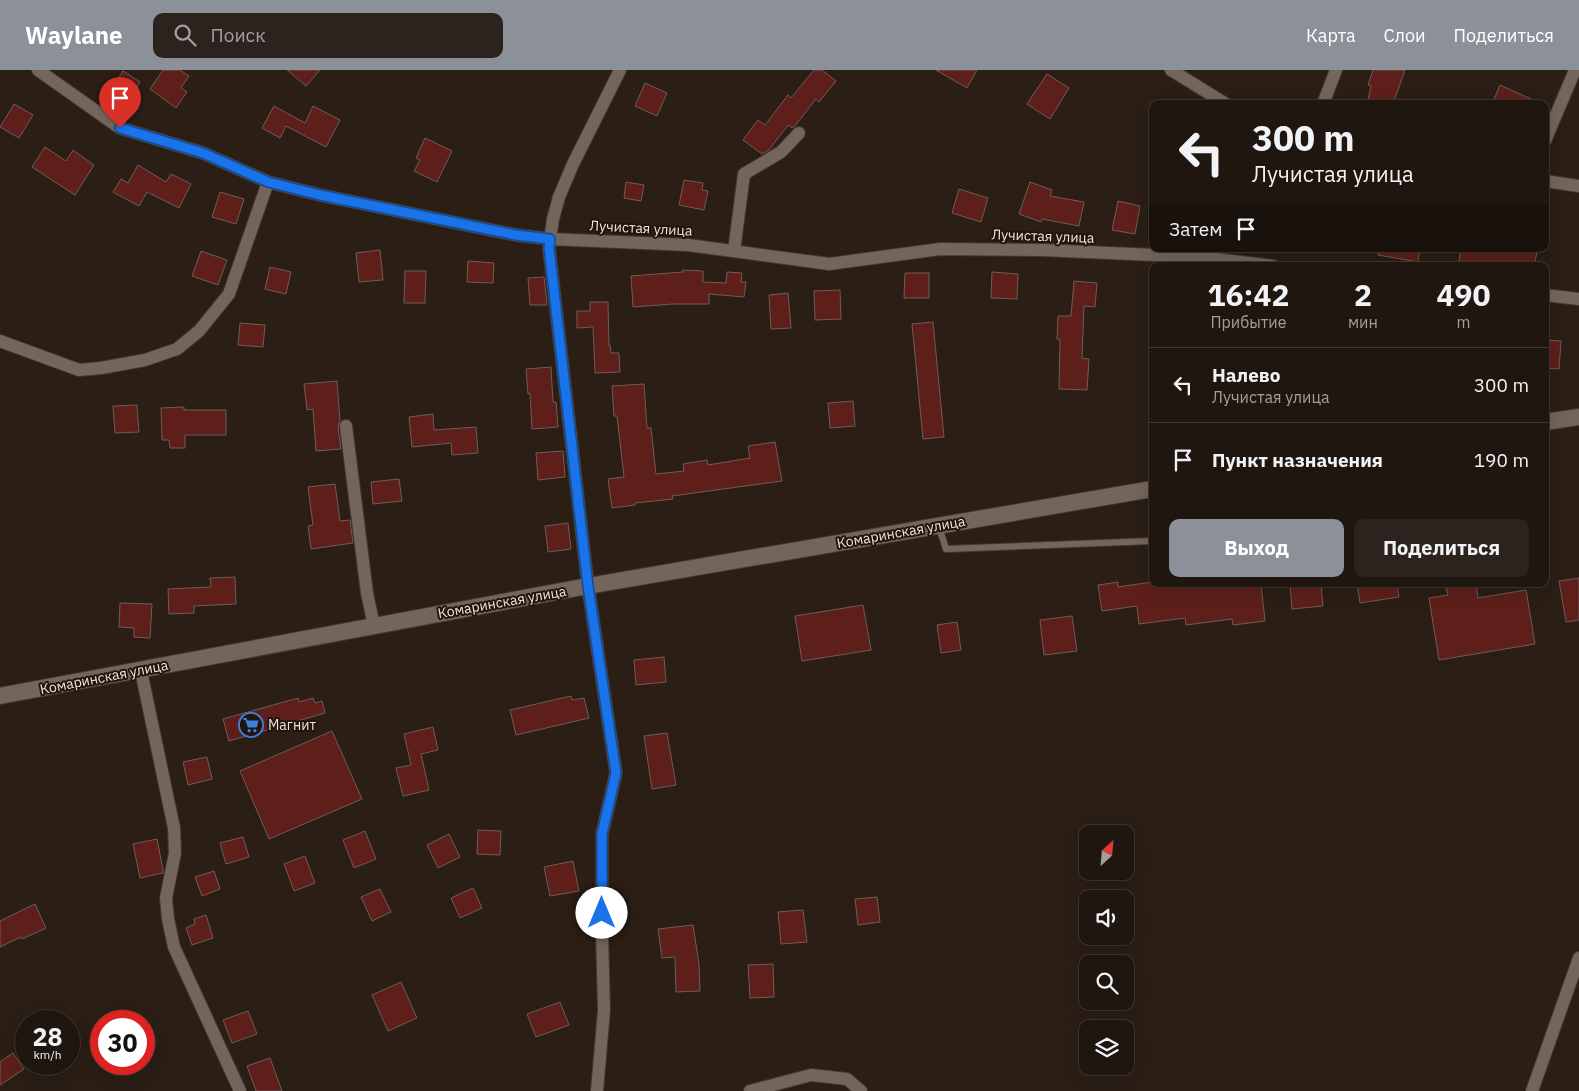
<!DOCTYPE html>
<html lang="ru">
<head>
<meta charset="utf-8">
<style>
	:root { --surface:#201610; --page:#2d231e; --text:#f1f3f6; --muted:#a29f9f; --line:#3d3530; --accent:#8c9099 }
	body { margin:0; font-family:"IBM Plex Sans",sans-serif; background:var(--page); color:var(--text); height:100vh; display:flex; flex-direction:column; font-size:19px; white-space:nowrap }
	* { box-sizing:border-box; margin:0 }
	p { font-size:16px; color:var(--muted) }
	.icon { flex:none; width:28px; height:28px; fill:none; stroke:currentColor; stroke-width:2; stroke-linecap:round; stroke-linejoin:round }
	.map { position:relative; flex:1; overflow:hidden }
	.sheet { position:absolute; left:1149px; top:192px; width:400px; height:325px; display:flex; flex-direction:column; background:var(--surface); border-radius:10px; box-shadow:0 5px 20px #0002,0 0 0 1px var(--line) }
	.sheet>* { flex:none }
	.banner { position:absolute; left:1149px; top:30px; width:400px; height:152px; border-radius:10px; box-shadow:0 5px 20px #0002,0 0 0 1px var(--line); background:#201610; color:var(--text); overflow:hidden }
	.needle { width:32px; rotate:26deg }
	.fabs { position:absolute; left:1079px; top:755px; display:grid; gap:10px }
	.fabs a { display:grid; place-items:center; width:55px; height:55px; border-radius:10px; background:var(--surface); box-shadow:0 5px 20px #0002,0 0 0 1px var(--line); font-size:25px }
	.speed { position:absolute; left:15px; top:940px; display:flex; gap:10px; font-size:25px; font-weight:700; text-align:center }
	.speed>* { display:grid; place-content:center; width:65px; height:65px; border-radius:50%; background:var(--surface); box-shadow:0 5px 20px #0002,0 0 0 1px var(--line); line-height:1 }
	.speed small { font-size:12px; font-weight:400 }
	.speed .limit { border:8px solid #d22; background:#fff; color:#111 }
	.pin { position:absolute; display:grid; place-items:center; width:42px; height:42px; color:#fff; margin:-51px -21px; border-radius:50% 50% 50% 0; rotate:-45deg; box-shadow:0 0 5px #0007 }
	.pin .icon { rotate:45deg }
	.me { position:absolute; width:55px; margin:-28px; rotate:0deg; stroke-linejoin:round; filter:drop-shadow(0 0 4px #0008) }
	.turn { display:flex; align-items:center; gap:18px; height:105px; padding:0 20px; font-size:22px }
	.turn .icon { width:65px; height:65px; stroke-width:2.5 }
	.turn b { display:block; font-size:35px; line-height:42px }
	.then { display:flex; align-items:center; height:48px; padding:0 20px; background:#0003; gap:10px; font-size:19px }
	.eta { display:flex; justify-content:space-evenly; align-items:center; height:85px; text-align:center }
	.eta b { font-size:30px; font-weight:700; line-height:35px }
	.button { display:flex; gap:10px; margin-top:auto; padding:10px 20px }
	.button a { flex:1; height:58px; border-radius:10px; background:var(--accent); color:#fff; font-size:20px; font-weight:700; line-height:58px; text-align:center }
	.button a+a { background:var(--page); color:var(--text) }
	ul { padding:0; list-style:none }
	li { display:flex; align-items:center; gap:15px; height:75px; padding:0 20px; border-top:1px solid var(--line) }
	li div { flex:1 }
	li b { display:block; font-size:19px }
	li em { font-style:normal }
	header { display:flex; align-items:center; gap:30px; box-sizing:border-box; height:70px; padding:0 25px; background:var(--accent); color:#fff }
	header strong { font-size:24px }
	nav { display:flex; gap:28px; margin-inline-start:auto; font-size:18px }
	.search { width:350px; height:45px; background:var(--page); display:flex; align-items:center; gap:12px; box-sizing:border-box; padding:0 18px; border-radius:10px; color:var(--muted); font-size:19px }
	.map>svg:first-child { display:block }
	.building { fill:#5e1f1a; stroke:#6f5c59 }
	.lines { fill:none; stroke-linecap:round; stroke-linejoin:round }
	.service-casing { stroke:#423933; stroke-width:8 }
	.minor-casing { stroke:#423933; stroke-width:14 }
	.tertiary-casing { stroke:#423933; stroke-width:18 }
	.service { stroke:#736559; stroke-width:6 }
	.minor { stroke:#736559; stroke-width:12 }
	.tertiary { stroke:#736559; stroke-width:16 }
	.route-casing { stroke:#114b97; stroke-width:12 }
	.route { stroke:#1a73e8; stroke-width:9 }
	.labels { text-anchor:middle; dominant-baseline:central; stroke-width:4; stroke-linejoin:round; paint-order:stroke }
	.street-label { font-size:14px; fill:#eee6df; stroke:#21150c }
	.poi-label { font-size:14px; fill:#eee6df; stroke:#21150c; text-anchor:start }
</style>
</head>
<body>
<header>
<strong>Waylane</strong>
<div class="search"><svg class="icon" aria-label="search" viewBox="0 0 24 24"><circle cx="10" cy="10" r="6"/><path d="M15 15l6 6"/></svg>Поиск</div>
<nav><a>Карта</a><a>Слои</a><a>Поделиться</a></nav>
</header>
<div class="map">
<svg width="1579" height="1021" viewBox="0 0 1579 1021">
	<rect width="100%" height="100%" fill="#2a1e15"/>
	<!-- building -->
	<path class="building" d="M163,0H180L189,6L181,18L187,22L176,38L150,19Z
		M287,0H320L306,16Z
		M814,0H822L836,11L819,32L816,29L794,57L792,58L788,55L769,80L762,84L743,70L758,50L765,55L788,25L791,28Z
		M936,0H977L967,18Z
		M1373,0H1405L1393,34H1367L1371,16L1368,15Z
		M123,1L140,12L127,32L110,21Z
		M1047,4L1069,18L1050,49L1027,34Z
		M645,13L667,23L657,46L635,36Z
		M1500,15L1542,34H1492Z
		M14,34L33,45L19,68L0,57Z
		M274,36L305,53L313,36L340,50L326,77L286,56L280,68L262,58Z
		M425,68L452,81L437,112L414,101L420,90L416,88Z
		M45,77L66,91L73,80L94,95L75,125L32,97Z
		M138,95L166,112L171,104L191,114L179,138L147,122L139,136L113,122L121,109L128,113Z
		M684,110L703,113L702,120L708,121L704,140L679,135Z
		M626,112L644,115L641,131L624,128Z
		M1030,112L1052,120L1050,126L1084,132L1079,156L1042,149L1041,152L1019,144Z
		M959,119L988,128L981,152L952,143Z
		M220,122L244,129L236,154L212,147Z
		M1118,131L1140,136L1135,164L1112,160Z
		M1378,179H1420L1418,192L1378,185Z
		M1461,179H1521L1537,182L1534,196H1458Z
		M380,180L383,210L359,212L356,183Z
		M201,181L227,190L218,215L192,206Z
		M468,191L494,193L493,213L467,212Z
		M270,197L291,202L286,224L265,219Z
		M683,200L703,201V212L726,213L727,202L742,203L741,212H746L744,227L709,224V234H673L633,237L631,206L683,202Z
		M405,201H426L425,233H404Z
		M992,202L1018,204L1017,229L991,228Z
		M905,203H929V228H904Z
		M544,207L547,235H530L528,208Z
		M1074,211L1097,213L1095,237L1084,236L1082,288L1089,289L1087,320L1059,319L1060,270L1057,269L1058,246H1071Z
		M840,220L841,249L815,250L814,221Z
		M788,223L791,258L771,259L769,225Z
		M590,232H608L609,276L610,275L611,283H619L620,302L595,303L593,257L577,258V241H590Z
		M933,252L944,367L923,369L912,254Z
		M240,253L265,255L263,277L238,275Z
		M1545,270L1561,271L1559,299L1545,298Z
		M551,297L553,332H556L558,357L532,359L530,323L528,324L526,299Z
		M337,311L340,351L338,357L341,379L316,381L313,339L307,340L304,314Z
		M644,314L647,358H651L656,404L684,401L683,394L707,390L708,395L750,388L748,376L775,372L782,411L672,426L673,429L635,433V435L612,438L608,409L624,407L617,346H614L612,316Z
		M853,331L855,356L830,358L828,333Z
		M137,335L139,362L115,363L113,336Z
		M184,337V340H226V365H185V378H170L169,370H162L161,338Z
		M433,344L434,360L476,357L478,383L452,385L451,373L412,377L409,347Z
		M563,381L565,407L538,410L536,383Z
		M399,409L402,431L373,434L371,412Z
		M335,414L340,451L350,450L353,473L311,479L308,456L313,455L308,417Z
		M568,453L571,479L548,482L545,456Z
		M235,507L236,534L194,536V543L169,544L168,519L211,517L210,508Z
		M1579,508V550L1566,552L1559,511Z
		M1118,512V517L1152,512V514H1166L1167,516L1186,514H1213L1214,517L1244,514H1261L1265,551L1233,555L1232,549L1186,555L1185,548L1139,554L1137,536L1102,541L1098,515Z
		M1290,514H1321L1323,536L1292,539Z
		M1357,514H1397L1399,527L1360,533Z
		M1470,514H1476L1478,528L1526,520L1535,574L1439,590L1429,528L1448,525L1446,518Z
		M120,533L152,534L150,568L134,567V558L119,557Z
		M863,535L871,580L802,591L795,546Z
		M1072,546L1077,581L1044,585L1040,550Z
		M957,552L961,580L941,583L937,555Z
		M664,587L666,612L636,615L634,590Z
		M571,626L572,630L584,628L589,648L516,665L510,640Z
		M298,628L299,632L313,628L315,633L322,631L325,643L229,671L223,649Z
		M433,657L438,680L421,684L429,720L403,726L396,698L411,695L404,664Z
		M332,661L362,729L269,769L240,701Z
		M667,663L676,715L652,719L644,666Z
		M207,687L212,709L188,715L183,692Z
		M478,760L501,761L500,785L477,784Z
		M365,761L376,789L354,798L343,770Z
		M449,764L460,787L438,798L427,775Z
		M243,767L249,787L226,794L220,773Z
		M157,769L163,800V803L140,808L133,774Z
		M305,786L315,813L294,821L284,794Z
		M573,791L579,821L550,826L544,797Z
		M214,801L220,819L202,826L195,807Z
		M473,818L482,838L460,848L451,828Z
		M380,819L391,842L372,851L361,827Z
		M877,827L880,852L858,855L855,829Z
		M35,834L46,858L22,869L21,867L0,877V851Z
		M803,840L807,872L781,874L778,842Z
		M206,845L213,868L192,875L186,858L195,854L194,849Z
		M693,855L699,894L700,921L676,922L675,887L662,888L658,859Z
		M773,894L774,927L750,928L748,895Z
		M401,912L417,948L388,961L372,925Z
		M560,932L569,955L536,967L527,944Z
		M248,941L257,964L232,973L223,950Z
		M13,983L24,999L0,1015V992Z
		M270,988L282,1021H256L247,996Z"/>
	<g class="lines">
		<defs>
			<path id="service" d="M939,457L946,479L1152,471"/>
			<path id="minor" d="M38,0L120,58L203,83L268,112L320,125L516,165L550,169L688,175L829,194L940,179L1042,180L1199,187L1273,196
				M1171,0L1226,34
				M1323,34L1336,0
				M1545,71L1575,0
				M1545,111L1579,116
				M734,181L744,104L781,82L799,63
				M1545,225L1579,229
				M0,271L79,300L101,298L145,290L177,279L199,261L229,224L268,112
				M346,356L367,523L374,556
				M141,601L174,758L175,783L166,828L168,849L174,877L240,1021
				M597,1021L604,940L602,863V764L616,703L588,516L549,178L553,149L559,127L573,94L620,0
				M750,1021L811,1005L847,1009L861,1021
				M1532,1021L1579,888"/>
			<path id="tertiary" d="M1545,352L1579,347
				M0,626L588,516L1152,419"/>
		</defs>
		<!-- service casing -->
		<use href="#service" class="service-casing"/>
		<!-- minor casing -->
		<use href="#minor" class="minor-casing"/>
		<!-- tertiary casing -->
		<use href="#tertiary" class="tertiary-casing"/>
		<!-- service -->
		<use href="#service" class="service"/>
		<!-- minor -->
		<use href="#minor" class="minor"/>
		<!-- tertiary -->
		<use href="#tertiary" class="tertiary"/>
	</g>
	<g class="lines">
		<defs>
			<path id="route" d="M120,58L203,83L268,112L320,125L516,165L550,169L549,178L588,516L616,703L602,764V843"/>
		</defs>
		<!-- route casing -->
		<use href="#route" class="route-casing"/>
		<!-- route -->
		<use href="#route" class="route"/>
	</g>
	<!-- icons -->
	<defs>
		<symbol id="supermarket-ring" viewBox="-11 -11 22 22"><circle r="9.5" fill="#21150c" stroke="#3f7fe0" stroke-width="1.5"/><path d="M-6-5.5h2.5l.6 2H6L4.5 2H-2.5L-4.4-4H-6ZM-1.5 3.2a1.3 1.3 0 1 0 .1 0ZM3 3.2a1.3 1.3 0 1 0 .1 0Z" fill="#3f7fe0"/></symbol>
	</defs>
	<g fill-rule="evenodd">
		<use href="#supermarket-ring" x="237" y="641" width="28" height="28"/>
	</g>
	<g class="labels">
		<!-- street labels -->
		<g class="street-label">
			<text transform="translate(641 158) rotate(3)">Лучистая улица</text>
			<text transform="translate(1043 166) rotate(2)">Лучистая улица</text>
			<text transform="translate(901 462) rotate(-10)">Комаринская улица</text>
			<text transform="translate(502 532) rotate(-10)">Комаринская улица</text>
			<text transform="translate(104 607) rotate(-11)">Комаринская улица</text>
		</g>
		<!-- poi labels -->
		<g class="poi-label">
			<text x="268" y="655">Магнит</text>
		</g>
	</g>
</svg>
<div class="fabs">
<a><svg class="needle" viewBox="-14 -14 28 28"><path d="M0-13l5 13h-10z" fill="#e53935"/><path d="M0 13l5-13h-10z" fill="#a29f9f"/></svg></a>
<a><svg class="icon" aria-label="sound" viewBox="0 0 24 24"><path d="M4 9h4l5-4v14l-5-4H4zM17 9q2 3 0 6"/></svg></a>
<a><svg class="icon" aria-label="search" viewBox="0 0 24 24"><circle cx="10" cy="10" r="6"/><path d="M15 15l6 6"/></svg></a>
<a><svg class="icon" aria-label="layers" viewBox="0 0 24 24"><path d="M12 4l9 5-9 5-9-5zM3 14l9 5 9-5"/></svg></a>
</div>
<div class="speed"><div>28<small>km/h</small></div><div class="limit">30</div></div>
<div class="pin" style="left:120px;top:58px;background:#d93025"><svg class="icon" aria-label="arrive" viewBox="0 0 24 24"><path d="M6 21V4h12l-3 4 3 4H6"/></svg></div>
<svg class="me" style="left:602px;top:843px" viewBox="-20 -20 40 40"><circle r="19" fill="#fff"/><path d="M0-13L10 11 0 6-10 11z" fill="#1a73e8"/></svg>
<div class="banner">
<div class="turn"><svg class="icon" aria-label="left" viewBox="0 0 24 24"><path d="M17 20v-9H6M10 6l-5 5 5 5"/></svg><div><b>300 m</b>Лучистая улица</div></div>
<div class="then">Затем<svg class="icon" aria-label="arrive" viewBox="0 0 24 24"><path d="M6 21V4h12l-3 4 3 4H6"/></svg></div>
</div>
<section class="sheet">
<div class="eta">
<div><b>16:42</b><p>Прибытие</p></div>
<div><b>2</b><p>мин</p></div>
<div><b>490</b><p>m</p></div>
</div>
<ul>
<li><svg class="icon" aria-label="left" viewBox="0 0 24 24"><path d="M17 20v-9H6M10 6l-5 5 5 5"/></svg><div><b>Налево</b><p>Лучистая улица</p></div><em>300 m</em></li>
<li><svg class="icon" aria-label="arrive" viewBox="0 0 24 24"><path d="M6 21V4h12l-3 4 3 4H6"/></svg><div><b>Пункт назначения</b></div><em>190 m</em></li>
</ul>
<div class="button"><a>Выход</a><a>Поделиться</a></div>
</section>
</div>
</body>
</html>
